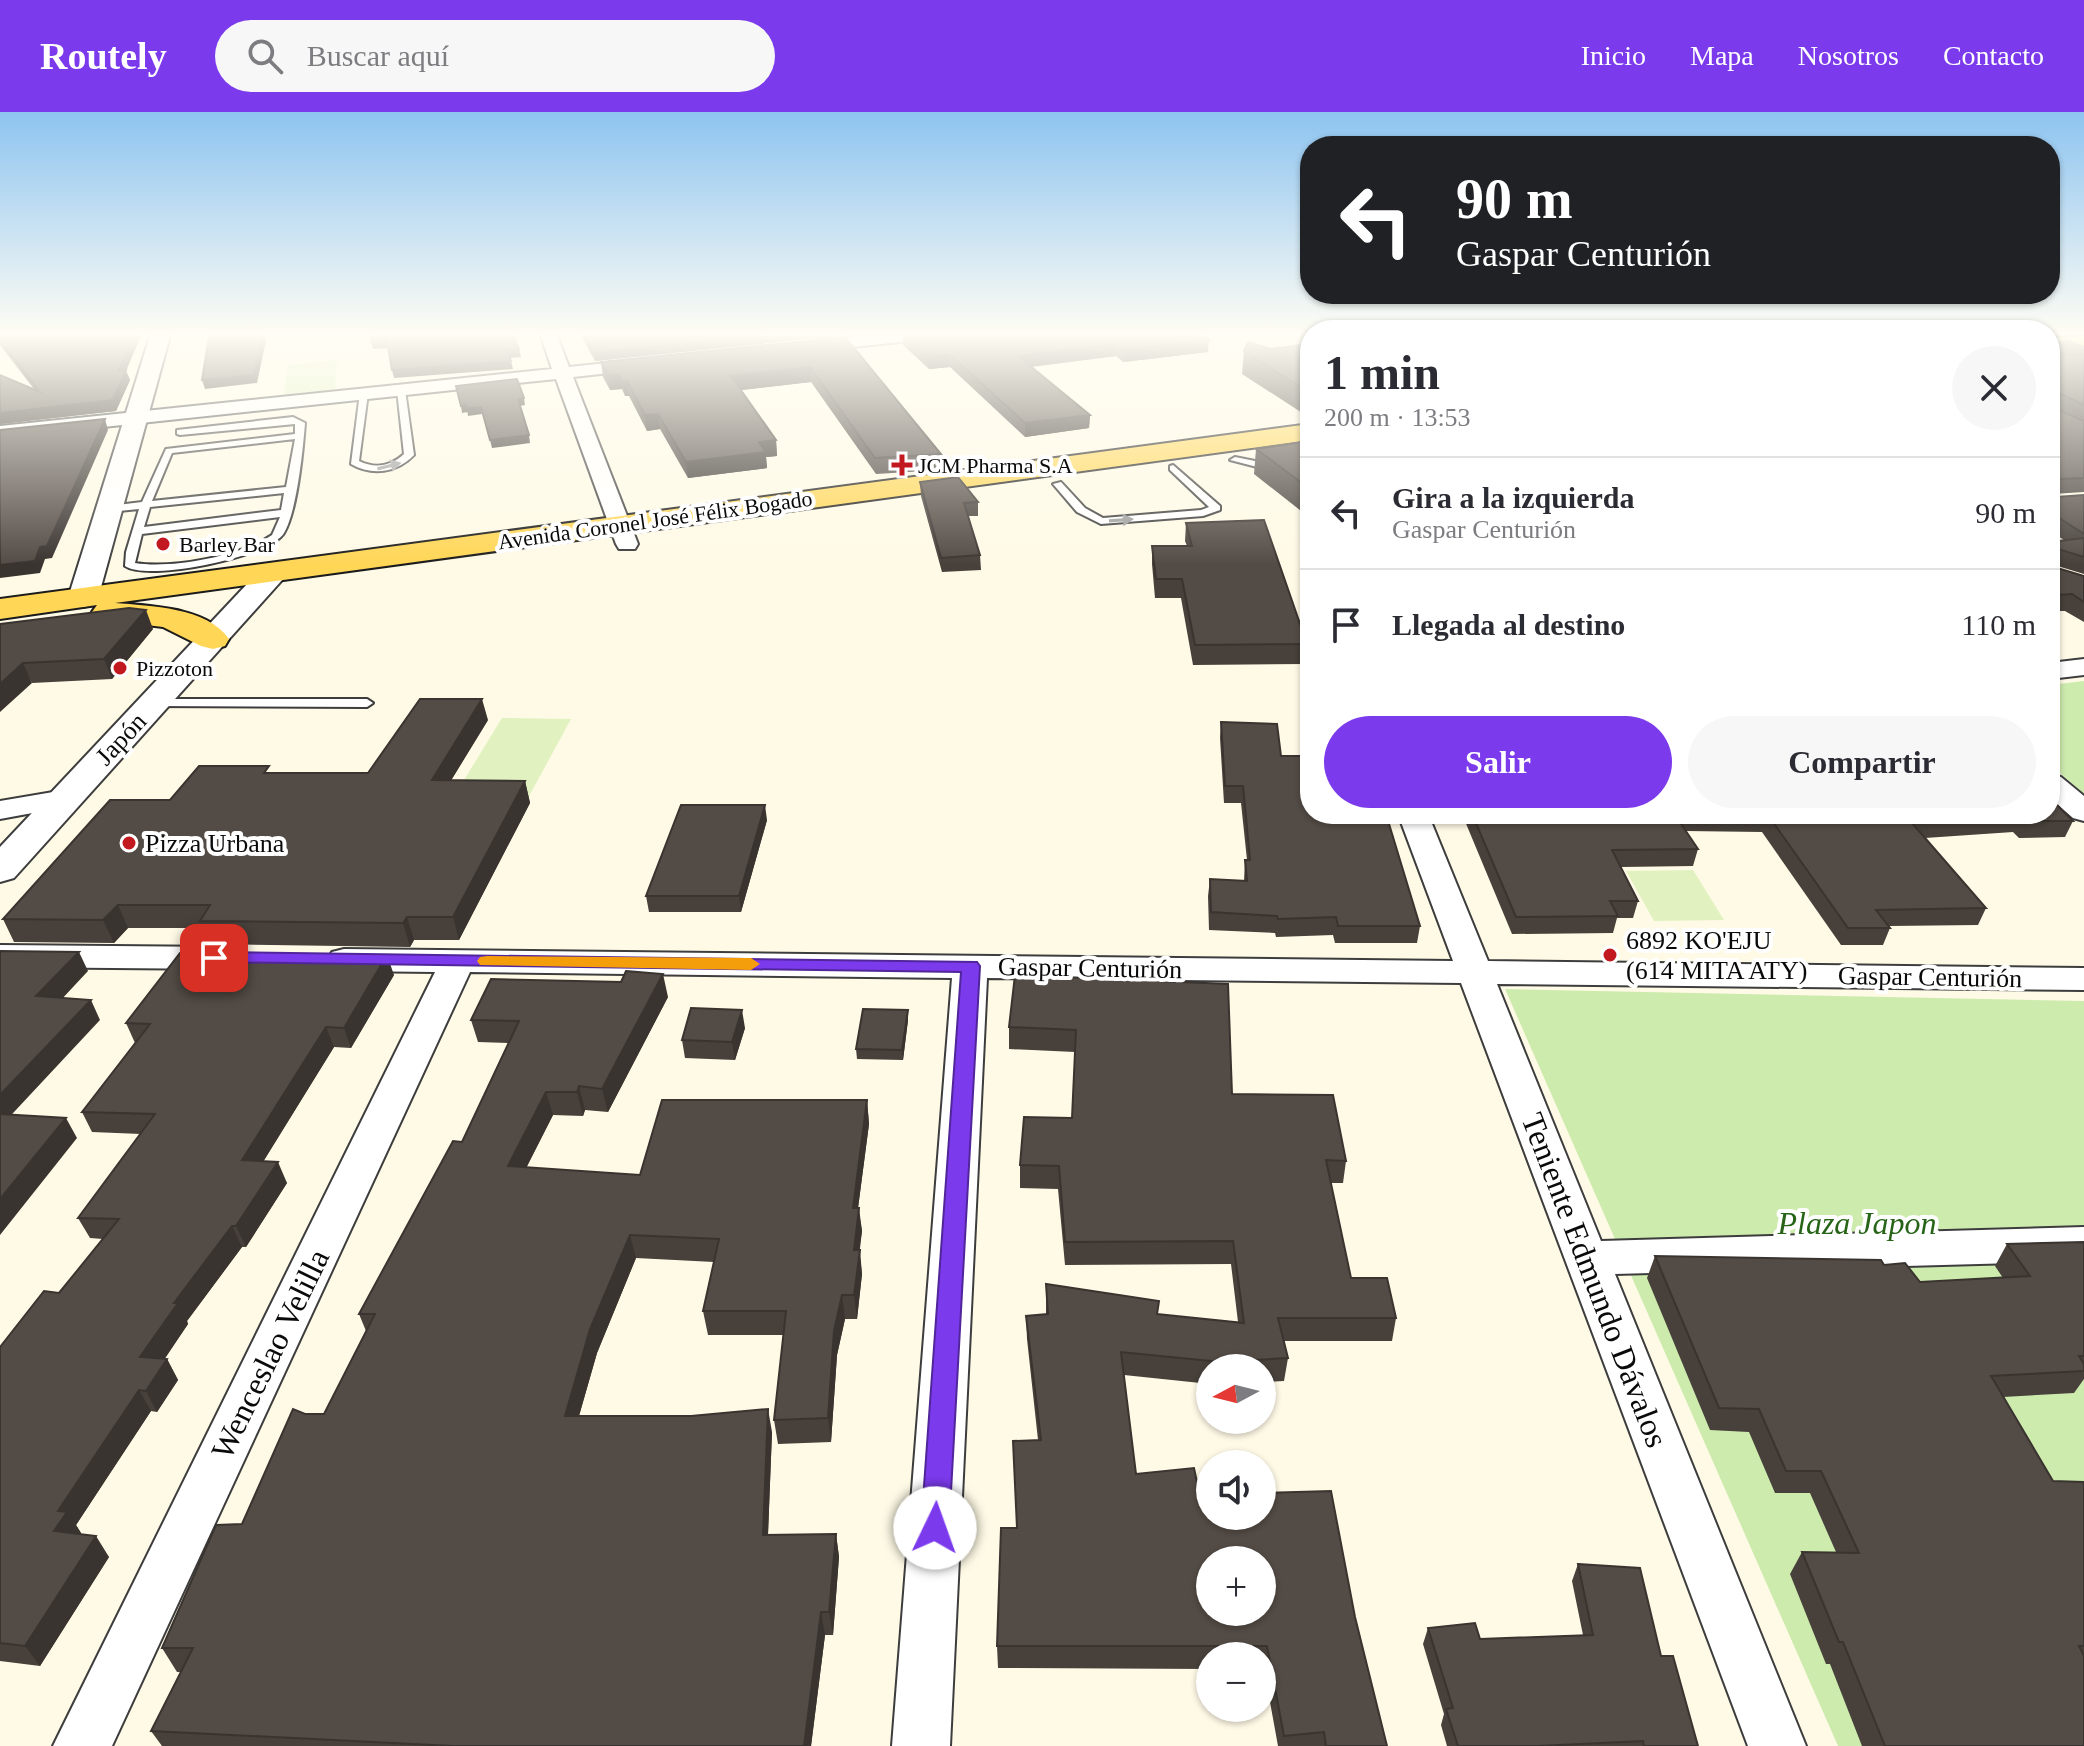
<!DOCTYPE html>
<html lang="es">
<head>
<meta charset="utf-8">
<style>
	:root { --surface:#fff; --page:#f7f7f7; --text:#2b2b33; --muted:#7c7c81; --line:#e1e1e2; --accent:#7c3aed }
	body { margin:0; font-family:"Times New Roman",serif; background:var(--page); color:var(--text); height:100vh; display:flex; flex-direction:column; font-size:30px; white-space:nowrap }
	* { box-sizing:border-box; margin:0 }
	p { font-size:26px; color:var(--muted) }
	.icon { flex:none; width:44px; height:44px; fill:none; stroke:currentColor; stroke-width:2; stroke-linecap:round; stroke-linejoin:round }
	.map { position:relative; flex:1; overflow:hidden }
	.drawer { position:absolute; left:1300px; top:208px; width:760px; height:504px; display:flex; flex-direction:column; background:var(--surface); border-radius:32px; box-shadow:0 2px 6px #0004 }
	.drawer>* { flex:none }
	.banner { position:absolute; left:1300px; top:24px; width:760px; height:168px; border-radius:32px; box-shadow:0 2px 6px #0004; background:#202124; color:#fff; overflow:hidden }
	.needle { width:52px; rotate:263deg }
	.fabs { position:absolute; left:1196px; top:1242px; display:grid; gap:16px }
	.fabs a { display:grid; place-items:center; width:80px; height:80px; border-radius:50%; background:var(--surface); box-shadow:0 2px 6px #0004; font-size:40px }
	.pin { position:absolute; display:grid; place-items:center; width:68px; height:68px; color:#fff; margin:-34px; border-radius:16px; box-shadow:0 4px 12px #0006 }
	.me { position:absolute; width:88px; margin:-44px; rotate:3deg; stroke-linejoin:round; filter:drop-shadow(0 0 6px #0008) }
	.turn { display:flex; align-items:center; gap:28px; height:168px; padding:0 24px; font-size:36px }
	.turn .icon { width:104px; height:104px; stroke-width:2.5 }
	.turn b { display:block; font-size:56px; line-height:68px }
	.round { display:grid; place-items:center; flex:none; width:84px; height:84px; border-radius:42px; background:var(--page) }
	.overview { display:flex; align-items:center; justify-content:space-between; height:136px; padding:0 24px }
	h1 { font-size:48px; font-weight:700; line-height:60px }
	.cta { display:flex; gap:16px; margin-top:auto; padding:16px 24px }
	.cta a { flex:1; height:92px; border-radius:48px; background:var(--accent); color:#fff; font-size:32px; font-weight:700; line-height:92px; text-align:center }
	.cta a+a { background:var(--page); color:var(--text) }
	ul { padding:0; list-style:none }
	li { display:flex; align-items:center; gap:24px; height:112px; padding:0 24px; border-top:2px solid var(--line) }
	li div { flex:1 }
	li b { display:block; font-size:30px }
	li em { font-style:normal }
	header { display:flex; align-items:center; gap:48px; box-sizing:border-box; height:112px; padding:0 40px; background:var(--accent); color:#fff }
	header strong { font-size:38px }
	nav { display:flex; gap:44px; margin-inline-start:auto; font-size:28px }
	.search { width:560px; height:72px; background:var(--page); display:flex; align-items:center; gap:20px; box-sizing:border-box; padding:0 28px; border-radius:44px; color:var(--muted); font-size:30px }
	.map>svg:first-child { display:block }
	.green { fill:#ceebae }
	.pitch { fill:#e1f2c0 }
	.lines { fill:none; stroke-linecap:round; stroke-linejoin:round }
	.service-casing { stroke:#3d3d3d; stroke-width:4 }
	.minor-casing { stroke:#3d3d3d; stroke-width:4 }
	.tertiary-casing { stroke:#3d3d3d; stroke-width:4 }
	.primary-casing { stroke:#1b1b1b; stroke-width:4 }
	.service { fill:#fff; fill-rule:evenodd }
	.minor { fill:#fff; fill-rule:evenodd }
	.tertiary { fill:#fff; fill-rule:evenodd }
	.primary { fill:#ffd656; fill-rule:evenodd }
	.wall { fill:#47403b }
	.shaded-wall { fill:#3a3430 }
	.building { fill:#534b45; stroke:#3a3430; stroke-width:2; fill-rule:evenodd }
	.oneway { fill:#9d9d9d }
	.route { fill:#7c3aed; stroke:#51269a; stroke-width:2 }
	.slow { fill:#f59e0b }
	.poi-dot { fill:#c21921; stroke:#fff; stroke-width:3 }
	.labels { text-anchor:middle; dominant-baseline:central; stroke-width:8; stroke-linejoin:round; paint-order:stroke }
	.far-poi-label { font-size:22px; fill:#0a0a0a; stroke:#fff; text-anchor:start }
	.far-street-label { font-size:22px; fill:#0a0a0a; stroke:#fff }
	.street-label { font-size:26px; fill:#0a0a0a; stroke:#fff }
	.poi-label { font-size:26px; fill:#0a0a0a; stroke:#fff; text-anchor:start }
	.near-park-label { font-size:32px; font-style:italic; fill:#276417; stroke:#fff }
	.near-street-label { font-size:32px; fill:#0a0a0a; stroke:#fff }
</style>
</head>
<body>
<header>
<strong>Routely</strong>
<div class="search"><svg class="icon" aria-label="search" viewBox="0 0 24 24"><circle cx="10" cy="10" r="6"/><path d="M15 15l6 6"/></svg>Buscar aquí</div>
<nav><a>Inicio</a><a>Mapa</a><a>Nosotros</a><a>Contacto</a></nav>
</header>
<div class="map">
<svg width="2084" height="1634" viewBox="0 0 2084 1634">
	<rect width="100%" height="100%" fill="#fffae6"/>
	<!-- green -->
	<path class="green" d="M1310,327V329L654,417Z
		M2084,569V682L2050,652V573Z
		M1505,877L2084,889V1634H1838Z"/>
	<!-- pitch -->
	<path class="pitch" d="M337,248L335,278L284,283L288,253Z
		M502,606L571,607L527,688L453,686Z
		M1693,758L1724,808L1654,809L1626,759Z"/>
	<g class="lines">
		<defs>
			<path id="service" d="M401,275L405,278L414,343C397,361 372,364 351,352L360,281L364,278L368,281L359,349C375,357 391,354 404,342L397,278Z
				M293,305L305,311C303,337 297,399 284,421C270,445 147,470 125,454L126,440L139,397L109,400L104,397L109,394L142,390L166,337L295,322V312L180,323L177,322V318ZM295,327L286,375L152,389L172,341ZM284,381L281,398L144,415L150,395ZM280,405L272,423C241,444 172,457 135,451L142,422Z
				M1310,344V350L1265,357L1230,348L1235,345L1265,351Z
				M1173,353L1220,394V398L1203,404L1101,412L1077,400L1053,372L1061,370L1085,396L1103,406L1201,398L1209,395L1170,358V354Z
				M153,587H367L373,591L367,595L148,594V588Z"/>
			<path id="minor" d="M541,224H557L569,255L646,247L655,252L646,257L573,265L638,432L635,437H619L616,432L556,267L0,326V314L552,257Z
				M863,224H917L909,229L806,240L798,235L806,230Z
				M2084,547V563L2050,567V551Z
				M2050,662L2061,665L2084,684V709L2073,706L2050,686Z
				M65,678L76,681L80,687L76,693L0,707V689Z
				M1398,702H1428L1488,849L2084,856V878L1497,872L1601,1129L2084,1115V1149L1615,1162L1806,1634H1748L1461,871L987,866L950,1634H892L952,866L470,860L112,1634H53L435,860L344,859L332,856L327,848L332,840L344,837L1453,849Z
				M0,833L224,835L236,838L241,846L236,854L224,857L0,855Z"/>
			<path id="tertiary" d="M150,224H170L98,486L94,492L83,495L72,492L68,486Z
				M273,452L283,455L288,461L283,467L14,766L0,770V735L263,455Z"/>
			<path id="primary" d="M2084,224V236L2050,240V226Z
				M1310,312V328L115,491C150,494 207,495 229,527L225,534L213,537L201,534L163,515L97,507L92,500L97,493L0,507V487Z"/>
		</defs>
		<!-- service casing -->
		<use href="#service" class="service-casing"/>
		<!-- minor casing -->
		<use href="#minor" class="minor-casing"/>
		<!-- tertiary casing -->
		<use href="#tertiary" class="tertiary-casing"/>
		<!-- primary casing -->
		<use href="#primary" class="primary-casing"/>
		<!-- service -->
		<use href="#service" class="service"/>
		<!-- minor -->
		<use href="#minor" class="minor"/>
		<!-- tertiary -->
		<use href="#tertiary" class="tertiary"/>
		<!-- primary -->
		<use href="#primary" class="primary"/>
	</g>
	<!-- wall -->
	<path class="wall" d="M0,224L126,259L130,268L116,299L0,312V263L34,277L0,233Z
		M581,224H835L595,249Z
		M903,224H1203L1208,240L1123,250L1116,244L1031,255L1090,303L1089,316L1025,325L950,255L929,257L903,233Z
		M845,225L941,342L942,358L876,362L811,270L741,278L776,328L777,344L766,345L767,356L688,366L660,317L647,319L629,284H625L622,277L610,278L603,265L601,250Z
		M2059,230L2084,235V309L2052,294V295L2084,309V380L2053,382L2056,385L2084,383V462L2054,453V455L2084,464V510L2065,499H2050V430L2064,428L2050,419V244L2057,243H2054Z
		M1310,232V306L1242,262L1244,239Z
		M1310,329V406L1254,362L1256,337Z
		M920,370L978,390V404H968L980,443L981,458L942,460L921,384Z
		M1186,411L1307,532L1305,552L1193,553L1181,486H1155L1152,452V434H1187L1185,429Z
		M0,512L153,517L112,567L32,571Z
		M488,608L451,668L525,669L530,691L459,828H414L410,835L210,832L203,816H128L114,831L14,830L3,807L170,688L272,661H368Z
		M1221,610L1281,644L1420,814L1417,831H1335L1333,823L1276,825L1275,821L1209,818L1208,784L1210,767L1244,769L1245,748H1247L1241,691H1224L1220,626Z
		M1462,702H2050L2073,709L2065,725L2019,726L2013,720L1925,726L1986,796L1978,813L1889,814L1890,816L1883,833H1841L1762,720L1686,719L1698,737L1693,754L1621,755L1638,789L1633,806H1617L1613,821L1512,822Z
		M767,708L741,800H649L646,784Z
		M394,863L351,936L334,935L263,1050L287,1071L246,1135H242L187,1209L188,1212L164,1247H167L178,1268L157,1300L151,1299L76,1413L81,1421L80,1422L109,1445L40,1554L0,1549V1235L59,1181L103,1127L90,1126L78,1106L141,1022L92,1020L82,1000L135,931L126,911Z
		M1015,863L1232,982L1346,1049L1343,1071H1331L1351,1166L1396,1206L1392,1229H1284L1288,1246L1284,1269L1262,1270V1256H1210V1272L1124,1263L1136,1362L1200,1384L1355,1505L1387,1634H1278L1264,1557H1262V1544H1210V1557L998,1556L997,1534L1016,1416L1038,1328L1027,1227L1026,1204L1046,1202V1172L1158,1202L1238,1210L1231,1152L1065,1153L1058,1077L1020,1076V1053L1072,1006L1075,940L1009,937V915Z
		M668,885L608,1000L585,998L583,1004L553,1003L526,1056L640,1063L867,988L869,1012L858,1096L862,1119L859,1138L862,1162L857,1207H845L837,1243L831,1330L778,1332L774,1308L784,1223H708L703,1199L714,1150L636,1146L597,1241L579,1304L772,1320L768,1423L836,1422L839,1445L833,1523H825L811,1634H162L151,1619L181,1560H177L162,1536L242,1412L305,1302H324L366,1219L359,1202L462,1030L508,931L478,930L471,908Z
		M908,908L903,948L857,947L856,937Z
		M745,916L735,948L685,946L682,928Z
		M2084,1130V1267L2074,1281L2003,1285L2053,1369L2084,1370V1634H1862L1830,1552H1826L1790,1462L1802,1440H1836L1810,1381H1775L1749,1320L1710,1318L1647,1166L1655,1144L1884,1153L1920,1170L2003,1166L1995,1154L2007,1132Z
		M1578,1452L1661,1544L1698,1634H1447L1441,1613L1444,1602L1423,1532L1428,1516L1480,1527L1583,1523L1572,1469Z"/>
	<!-- shaded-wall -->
	<path class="shaded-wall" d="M134,224H141L126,259L130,268L116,299L0,312V301L119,259Z
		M263,224H267L257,271L205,277L202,268Z
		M761,224H835L595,249L594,241Z
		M387,228L389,236L373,237L371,229Z
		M1209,228L1208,240L1123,250V238Z
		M1116,232V244L1018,256V244Z
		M519,237L521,245L509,246L507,238Z
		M949,242L950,255L929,257L928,245Z
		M511,249L513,257L394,266L392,258Z
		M810,255L811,270L733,279L731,264Z
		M619,262L622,277L610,278L608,264Z
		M627,269L629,284H625L623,270Z
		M524,286L525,293L519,294L518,287Z
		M466,293L468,300L462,301L461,294Z
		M481,295L482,302L468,304L467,296Z
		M658,302L660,317L647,319L645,303Z
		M1090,303L1089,316L1025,325V311Z
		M105,307L108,318L52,446L45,447L40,461L0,466V453L40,435Z
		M529,323L530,331L492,336L490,328Z
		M776,328L777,344L766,345L767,356L688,366L686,350L759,330Z
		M146,498L153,517L112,567L104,547Z
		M23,551L32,571L0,600V572Z
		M482,587L488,608L438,690L432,668Z
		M525,669L530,691L459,828L453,805Z
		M765,693L767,708L741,800L739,784Z
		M118,793L128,816L114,831L103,808Z
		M407,805L414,828L410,835L403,811Z
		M79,840L88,859L46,904L36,884Z
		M387,843L394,863L351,936L344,916Z
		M663,862L668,885L608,1000L602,977Z
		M91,888L100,908L0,1015V983Z
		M742,898L745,916L735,948L732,930Z
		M908,898V908L903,948L902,938Z
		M326,915L334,935L251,1069L242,1048Z
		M579,974L585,998L583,1004L577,980Z
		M546,980L553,1003L515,1078L508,1054Z
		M867,988L869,1012L855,1119L853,1096Z
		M66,1006L77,1026L0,1123V1087Z
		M278,1050L287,1071L246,1135L236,1114Z
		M859,1096L862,1119L857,1162L854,1138Z
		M232,1114L242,1135L187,1209L188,1212L152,1266L140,1245L174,1191Z
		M630,1123L636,1146L597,1241L572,1328L565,1304L590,1217Z
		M860,1138L862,1162L857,1207L854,1183Z
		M842,1183L845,1207L837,1243L831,1330L828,1306L834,1219Z
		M167,1247L178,1268L157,1300L146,1279Z
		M139,1278L151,1299L76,1413L81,1421L68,1440L54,1419L58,1399Z
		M768,1297L772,1320L767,1447L763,1423Z
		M836,1422L839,1445L833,1523L829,1500Z
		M96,1424L109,1445L40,1554L25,1534Z
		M821,1500L825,1523L811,1634H804Z"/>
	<!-- building -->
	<path class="building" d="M0,224H134L119,259L126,258L113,288L0,301V263L40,280L0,228Z
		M209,224H263L254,263L202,268Z
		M371,224H514L519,237L507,238L511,249L392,258L387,228L371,229Z
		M584,224H761L594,241Z
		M906,224H1203L1209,228L1123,238L1116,232L1018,244L1090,303L1025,311L949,242L928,245Z
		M845,225L941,342L875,346L810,255L731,264L776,328L759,330L766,340L686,350L658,302L645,303L627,269L623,270L619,262L608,264L601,250Z
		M2068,229L2084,235V238L2059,230Z
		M1248,230L1271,237L1310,232V281L1244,239Z
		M2084,242V293L2057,280L2052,283V295L2084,309V366L2056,367L2053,370V382L2056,385L2084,383V422L2050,400V244Z
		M517,267L524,286L518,287L529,323L490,328L481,295L467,296L466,293L461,294L456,274Z
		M105,307L47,434L40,435L35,449L0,453V318Z
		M1310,329V377L1256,337Z
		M958,365L978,390L964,391L980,443L941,446L920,370Z
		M1264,408L1307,532L1195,533L1182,467H1156L1152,434H1192L1186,411Z
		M2084,426V445L2055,436L2054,455L2084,464V490L2072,482L2057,483L2050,478V430Z
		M129,496L146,498L104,547L23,551L0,572V512Z
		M420,587H482L432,668L525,669L453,805H407L403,811L200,809L210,793H118L103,808L3,807L110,688H170L199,654H269L264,661H368Z
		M1221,610L1277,612L1281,644H1310V702H1386L1420,814H1338L1336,805L1278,807L1277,804L1211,800L1210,767L1247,769L1245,748H1250L1243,674H1225Z
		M2050,686L2073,709H2026L2021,703L1912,711L1986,796L1876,798L1890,816H1848L1768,703H1675L1698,737L1612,738L1638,789H1610L1618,804L1516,805L1472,702H2050Z
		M681,693H765L739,784H646Z
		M0,839L79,840L36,884L91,888L0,983Z
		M180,841L387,843L344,916L326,915L242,1048L278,1050L236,1114H232L174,1191H178L140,1245L167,1247L146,1279L139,1278L58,1399L67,1400L54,1419L96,1424L25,1534L0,1531V1235L44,1179L59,1181L119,1107L78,1106L155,1002L82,1000L150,912L126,911Z
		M626,859L663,862L602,977L579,974L577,980H546L508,1054L640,1063L662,988H867L853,1096H859L854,1138H860L854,1183H842L834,1219L828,1306L774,1308L786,1199H703L719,1127L630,1123L590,1217L565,1304H691L768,1297L763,1423L836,1422L829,1500H821L804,1634H453L151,1619L193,1536H162L216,1413L242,1412L293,1297L305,1302H324L375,1202H359L453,1029L462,1030L519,909L471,908L491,867L621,870Z
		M1015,863L1228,872L1232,982L1333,983L1346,1049L1326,1048L1351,1166H1387L1396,1206H1278L1288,1246L1221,1250L1121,1240L1136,1362L1194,1356L1200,1384L1210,1383V1404H1262V1381L1331,1379L1355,1505L1387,1634H1326L1324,1620L1284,1624L1267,1534H997L1001,1416H1017L1013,1329L1041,1328L1026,1204L1048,1202L1046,1172L1159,1189L1157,1202L1244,1211L1233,1129L1065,1130L1059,1054L1020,1053L1024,1005L1072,1006L1076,918L1009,915ZM1210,1448H1262V1500H1210Z
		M691,896L742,898L732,930L682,928Z
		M863,897L908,898L902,938L856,937Z
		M0,1002L66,1006L0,1087Z
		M2084,1130V1244H2079L2084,1252V1259L1991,1264L2053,1369L2084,1370V1534H2079L2084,1544V1634H1885L1843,1530H1839L1802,1440L1859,1441L1821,1359H1786L1759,1297L1719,1296L1655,1144L1881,1148L1884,1153L1905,1151L1920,1170L2030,1164L2007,1132Z
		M1578,1452L1640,1456L1661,1544H1673L1698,1634H1644L1643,1629L1538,1634H1458L1446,1597L1453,1596L1428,1516L1475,1511L1480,1527L1593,1523Z"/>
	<!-- one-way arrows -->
	<defs><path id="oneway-solid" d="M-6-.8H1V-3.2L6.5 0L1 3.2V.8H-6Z" transform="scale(2)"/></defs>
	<g class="oneway">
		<use href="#oneway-solid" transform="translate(389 354) rotate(-14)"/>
		<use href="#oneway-solid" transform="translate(1121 408) rotate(-4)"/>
	</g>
	<!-- sky -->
	<linearGradient id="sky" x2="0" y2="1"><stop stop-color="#8dc4f0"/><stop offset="0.49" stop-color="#fffdf4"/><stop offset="1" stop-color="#fffdf4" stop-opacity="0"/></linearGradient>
	<rect width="2084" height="453" fill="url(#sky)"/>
	<!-- route -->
	<path class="route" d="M214,840L977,850L980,854L949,1416L945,1425L935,1428L925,1425L921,1416L961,860L207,850L204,846Z"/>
	<!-- slow -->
	<path class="slow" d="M487,844L751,846L760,852L751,858L480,853L477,849L480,845Z"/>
	<!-- markers -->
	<g class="poi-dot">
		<path d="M898 341h8v8h8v8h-8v8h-8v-8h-8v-8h8z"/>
		<circle cx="163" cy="432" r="8"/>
		<circle cx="120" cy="556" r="8"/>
		<circle cx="129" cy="731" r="8"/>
		<circle cx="1610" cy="843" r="8"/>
	</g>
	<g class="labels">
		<!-- far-poi labels -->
		<g class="far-poi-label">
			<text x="918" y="353">JCM Pharma S.A</text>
			<text x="179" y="432">Barley Bar</text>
			<text x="136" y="556">Pizzoton</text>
		</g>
		<!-- far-street labels -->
		<g class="far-street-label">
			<text transform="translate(655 408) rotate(-8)">Avenida Coronel José Félix Bogado</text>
		</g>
		<!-- street labels -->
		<g class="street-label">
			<text transform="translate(121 627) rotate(-47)">Japón</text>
			<text transform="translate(1090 856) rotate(1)">Gaspar Centurión</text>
			<text transform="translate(1930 865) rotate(1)">Gaspar Centurión</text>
		</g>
		<!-- poi labels -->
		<g class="poi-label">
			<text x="145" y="731">Pizza Urbana</text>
			<text x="1626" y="828">6892 KO'EJU<tspan x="1626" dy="30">(614 MITA ATY)</tspan></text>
		</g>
		<!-- near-park labels -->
		<g class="near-park-label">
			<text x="1857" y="1111">Plaza Japon</text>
		</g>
		<!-- near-street labels -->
		<g class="near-street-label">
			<text transform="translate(1595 1168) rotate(69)">Teniente Edmundo Dávalos</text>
			<text transform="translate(270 1242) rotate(-64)">Wenceslao Velilla</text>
		</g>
	</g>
</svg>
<div class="fabs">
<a><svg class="needle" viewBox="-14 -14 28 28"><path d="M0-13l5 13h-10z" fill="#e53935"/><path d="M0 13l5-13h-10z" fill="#7c7c81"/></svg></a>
<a><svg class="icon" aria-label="sound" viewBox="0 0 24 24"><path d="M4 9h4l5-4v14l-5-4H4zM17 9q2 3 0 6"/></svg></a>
<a>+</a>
<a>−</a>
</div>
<div class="pin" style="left:214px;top:846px;background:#d93025"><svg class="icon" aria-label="arrive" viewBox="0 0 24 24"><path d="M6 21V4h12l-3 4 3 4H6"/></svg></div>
<svg class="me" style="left:935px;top:1416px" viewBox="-20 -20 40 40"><circle r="19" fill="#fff"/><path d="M0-13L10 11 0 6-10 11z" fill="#7c3aed"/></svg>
<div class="banner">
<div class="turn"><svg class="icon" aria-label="left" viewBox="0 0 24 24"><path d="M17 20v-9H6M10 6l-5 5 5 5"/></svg><div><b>90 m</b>Gaspar Centurión</div></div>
</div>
<section class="drawer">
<div class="overview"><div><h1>1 min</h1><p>200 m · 13:53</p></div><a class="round"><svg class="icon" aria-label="close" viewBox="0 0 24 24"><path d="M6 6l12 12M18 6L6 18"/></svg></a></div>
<ul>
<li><svg class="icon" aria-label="left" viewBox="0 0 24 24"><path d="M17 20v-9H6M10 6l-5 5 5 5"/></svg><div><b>Gira a la izquierda</b><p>Gaspar Centurión</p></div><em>90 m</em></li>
<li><svg class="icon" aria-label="arrive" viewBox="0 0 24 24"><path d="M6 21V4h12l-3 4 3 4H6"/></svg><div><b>Llegada al destino</b></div><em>110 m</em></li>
</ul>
<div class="cta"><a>Salir</a><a>Compartir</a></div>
</section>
</div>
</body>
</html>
